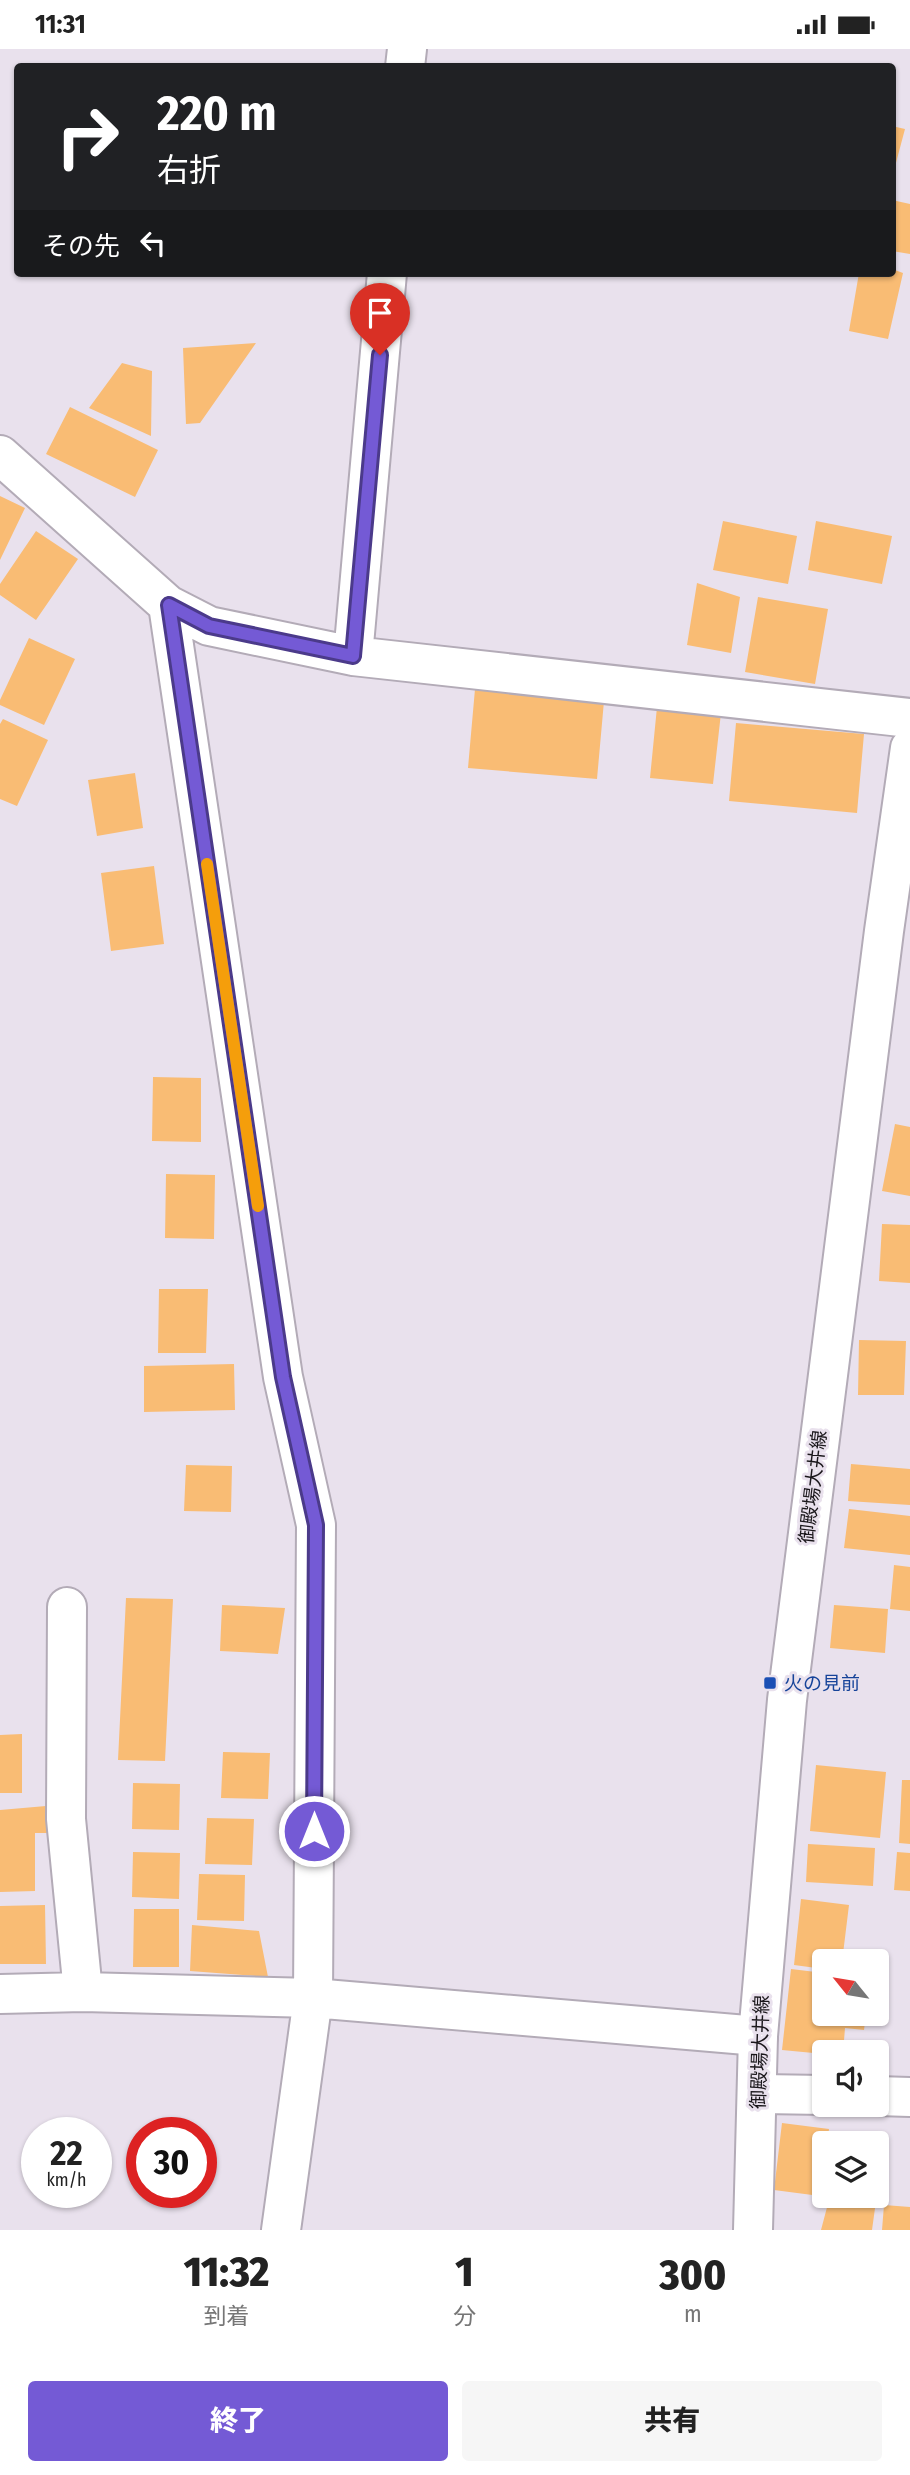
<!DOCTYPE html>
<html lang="ja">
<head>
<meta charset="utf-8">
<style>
	:root { --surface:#fff; --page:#f6f6f6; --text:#222; --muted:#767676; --accent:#745ad5 }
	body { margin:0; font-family:"Fira Sans Condensed","Noto Sans JP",sans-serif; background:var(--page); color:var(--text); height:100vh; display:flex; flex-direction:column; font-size:26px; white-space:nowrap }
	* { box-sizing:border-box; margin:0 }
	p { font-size:23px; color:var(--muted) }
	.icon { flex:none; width:38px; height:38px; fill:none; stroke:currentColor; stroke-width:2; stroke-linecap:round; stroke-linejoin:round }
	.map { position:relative; height:2181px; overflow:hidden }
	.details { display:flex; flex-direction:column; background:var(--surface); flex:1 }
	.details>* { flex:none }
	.hud { position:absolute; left:14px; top:14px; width:882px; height:214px; border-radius:7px; box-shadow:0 2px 5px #0004; background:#202124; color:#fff; overflow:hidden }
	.needle { width:46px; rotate:300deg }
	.controls { position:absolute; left:812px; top:1900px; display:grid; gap:14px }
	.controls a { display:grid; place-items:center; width:77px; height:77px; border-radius:7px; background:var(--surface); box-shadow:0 2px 5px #0004; font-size:35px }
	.speed { position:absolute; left:21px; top:2068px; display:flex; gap:14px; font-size:35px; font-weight:700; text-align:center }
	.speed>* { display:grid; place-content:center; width:91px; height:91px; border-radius:50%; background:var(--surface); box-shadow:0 2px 5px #0004; line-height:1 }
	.speed small { font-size:18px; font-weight:400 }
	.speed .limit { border:10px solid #d22; background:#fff; color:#111 }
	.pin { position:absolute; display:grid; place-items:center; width:60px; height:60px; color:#fff; margin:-72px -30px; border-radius:50% 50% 50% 0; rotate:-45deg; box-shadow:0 0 7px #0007 }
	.pin .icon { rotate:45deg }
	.me { position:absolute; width:77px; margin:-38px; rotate:0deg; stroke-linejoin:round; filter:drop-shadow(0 0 5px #0008) }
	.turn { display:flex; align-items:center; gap:24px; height:147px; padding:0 28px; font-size:32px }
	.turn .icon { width:91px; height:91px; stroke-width:2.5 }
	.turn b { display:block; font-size:49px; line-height:60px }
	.then { display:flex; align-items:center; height:66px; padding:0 28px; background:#0003; gap:14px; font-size:26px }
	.eta { display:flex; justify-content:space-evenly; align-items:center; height:119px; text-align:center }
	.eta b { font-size:42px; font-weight:800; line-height:49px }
	.cta { display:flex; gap:14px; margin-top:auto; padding:14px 28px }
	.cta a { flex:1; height:80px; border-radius:7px; background:var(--accent); color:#fff; font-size:28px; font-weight:800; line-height:80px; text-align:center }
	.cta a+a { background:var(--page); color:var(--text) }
	.status { display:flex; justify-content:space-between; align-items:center; height:49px; padding:0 35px; background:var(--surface); direction:ltr }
	.status svg { height:19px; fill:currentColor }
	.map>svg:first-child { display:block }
	.building { fill:#f9bc74 }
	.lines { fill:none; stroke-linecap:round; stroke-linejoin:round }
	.street-casing { stroke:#b3abb7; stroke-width:42 }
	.primary-casing { stroke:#b3abb7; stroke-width:42 }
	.street { stroke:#fff; stroke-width:38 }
	.primary { stroke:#fff; stroke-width:38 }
	.route-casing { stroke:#4b3a8a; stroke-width:18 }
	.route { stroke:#745ad5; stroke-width:12 }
	.slow { stroke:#f59e0b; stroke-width:12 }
	.transit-dot { fill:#1a4fb4; stroke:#e9e1ed; stroke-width:2.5 }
	.labels { text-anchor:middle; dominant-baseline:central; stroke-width:6; stroke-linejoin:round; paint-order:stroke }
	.street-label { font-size:19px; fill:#1a171b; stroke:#e9e1ed }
	.transit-label { font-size:19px; fill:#164399; stroke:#e9e1ed; text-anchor:start }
</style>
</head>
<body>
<div class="status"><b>11:31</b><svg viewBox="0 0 49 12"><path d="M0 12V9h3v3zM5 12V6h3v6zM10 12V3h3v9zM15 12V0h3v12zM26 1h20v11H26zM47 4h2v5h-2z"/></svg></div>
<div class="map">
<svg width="910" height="2181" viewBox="0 0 910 2181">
	<rect width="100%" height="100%" fill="#e9e1ed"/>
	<!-- building -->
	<path class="building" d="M892,77L905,80L893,125H892Z
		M892,151L910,155V205L892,202Z
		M892,220L903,224L888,290L849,282L859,224H892Z
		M256,294L200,374L186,375L183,299Z
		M122,314L152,322L151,387L89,359Z
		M70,358L158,401L135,448L46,405Z
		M0,447L25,459L0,511Z
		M723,472L797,487L788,535L713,521Z
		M816,472L892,487L882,535L808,521Z
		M36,482L78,510L36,571L0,546V535Z
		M697,534L740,548L731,604L687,596Z
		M758,548L828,560L815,635L745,623Z
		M29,589L75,610L44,676L0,656V651Z
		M475,640L604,652L597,730L468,719Z
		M657,658L721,664L713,735L650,729Z
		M3,670L48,691L17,757L0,750V675Z
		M736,674L864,685L857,764L729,752Z
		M135,724L143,779L97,787L88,731Z
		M154,817L164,895L111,902L101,824Z
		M153,1028L201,1029V1093L152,1092Z
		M895,1075L910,1078V1147L882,1142Z
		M166,1125L215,1126L214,1190L165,1189Z
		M882,1175L910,1176V1234L879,1232Z
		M159,1240H208L206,1304H158Z
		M859,1291L906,1292L904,1346H858Z
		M234,1315L235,1361L144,1363V1317Z
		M851,1415L910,1420V1456L848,1452Z
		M186,1416L232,1417L231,1463L184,1462Z
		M849,1460L910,1467V1506L844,1499Z
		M894,1516L910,1518V1562L890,1560Z
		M126,1549L173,1550L165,1712L118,1711Z
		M222,1556L285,1559L278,1605L220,1602Z
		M834,1556L888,1560L885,1604L830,1599Z
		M22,1685V1744H0V1686Z
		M223,1703L270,1704L268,1750L221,1749Z
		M816,1716L886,1723L880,1789L810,1782Z
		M902,1731H910V1795L899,1794Z
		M133,1734L180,1735L179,1781L132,1780Z
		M46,1757L49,1784H35V1842L0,1843V1761Z
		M207,1769L254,1770L252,1816L205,1815Z
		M808,1795L875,1799L873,1837L806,1833Z
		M133,1803L180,1804L179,1850L132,1848Z
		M897,1803L910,1804V1842L894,1841Z
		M199,1825L245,1826L244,1872L197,1871Z
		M801,1850L849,1856L842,1913H824V1920L794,1916Z
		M45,1856L46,1915H0V1857Z
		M134,1860H179V1918H133Z
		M192,1876L259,1882L268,1928L190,1922Z
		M791,1920L824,1924V1965H866L864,1981L845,1979L843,2004L824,2005L782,2001Z
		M782,2074L829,2080L827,2095H824L820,2147L774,2141Z
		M830,2147L876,2152L872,2181H821Z
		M884,2156L910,2158V2181H882Z"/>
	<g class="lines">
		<defs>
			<path id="street" d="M405,18L407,0
				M0,406L168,556L209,577L353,607L910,669
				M168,556L283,1328L316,1476L313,1949L281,2181
				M353,607L387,224
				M67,1558L66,1770L83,1943
				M0,1945L83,1943L313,1949L758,1987
				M758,2045L824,2046
				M877,2047L910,2048"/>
			<path id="primary" d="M753,2181L758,1987L787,1651L884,882L910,699"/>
		</defs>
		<!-- street casing -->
		<use href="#street" class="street-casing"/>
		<!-- primary casing -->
		<use href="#primary" class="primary-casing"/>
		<!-- street -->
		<use href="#street" class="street"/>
		<!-- primary -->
		<use href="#primary" class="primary"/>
	</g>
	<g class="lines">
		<defs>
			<path id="route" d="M314,1782L316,1476L283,1328L169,556L209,577L353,607L380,306"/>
		</defs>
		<!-- route casing -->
		<use href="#route" class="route-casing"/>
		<!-- route -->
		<use href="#route" class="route"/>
		<!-- slow -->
		<path class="slow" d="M207,815L258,1157"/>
	</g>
	<!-- markers -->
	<rect class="transit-dot" x="763" y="1627" width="14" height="14" rx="3.5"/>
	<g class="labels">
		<!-- street labels -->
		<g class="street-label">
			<text transform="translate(813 1438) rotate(-83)">御殿場大井線</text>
			<text transform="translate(760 2003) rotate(-88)">御殿場大井線</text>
		</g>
		<!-- transit labels -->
		<g class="transit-label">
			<text x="784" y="1634">火の見前</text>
		</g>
	</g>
</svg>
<div class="controls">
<a><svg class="needle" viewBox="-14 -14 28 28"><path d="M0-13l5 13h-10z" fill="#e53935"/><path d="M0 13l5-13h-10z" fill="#767676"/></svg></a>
<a><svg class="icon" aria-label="sound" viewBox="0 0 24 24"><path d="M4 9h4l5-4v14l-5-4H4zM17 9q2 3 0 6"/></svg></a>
<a><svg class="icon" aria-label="layers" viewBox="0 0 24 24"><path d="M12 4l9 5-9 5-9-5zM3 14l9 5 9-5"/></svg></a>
</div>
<div class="speed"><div>22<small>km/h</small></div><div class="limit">30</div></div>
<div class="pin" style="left:380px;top:306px;background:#d93025"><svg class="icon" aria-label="arrive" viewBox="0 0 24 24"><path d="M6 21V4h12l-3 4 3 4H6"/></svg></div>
<svg class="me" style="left:314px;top:1782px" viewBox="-20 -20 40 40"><circle r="17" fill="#745ad5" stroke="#fff" stroke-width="3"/><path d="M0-11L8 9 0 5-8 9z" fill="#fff"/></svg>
<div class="hud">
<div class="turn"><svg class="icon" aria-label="right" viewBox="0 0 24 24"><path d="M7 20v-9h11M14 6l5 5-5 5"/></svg><div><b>220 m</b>右折</div></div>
<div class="then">その先<svg class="icon" aria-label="left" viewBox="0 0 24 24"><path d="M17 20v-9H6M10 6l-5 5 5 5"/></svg></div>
</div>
</div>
<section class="details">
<div class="eta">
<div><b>11:32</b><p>到着</p></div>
<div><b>1</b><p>分</p></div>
<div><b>300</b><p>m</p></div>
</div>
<div class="cta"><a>終了</a><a>共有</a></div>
</section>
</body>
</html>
